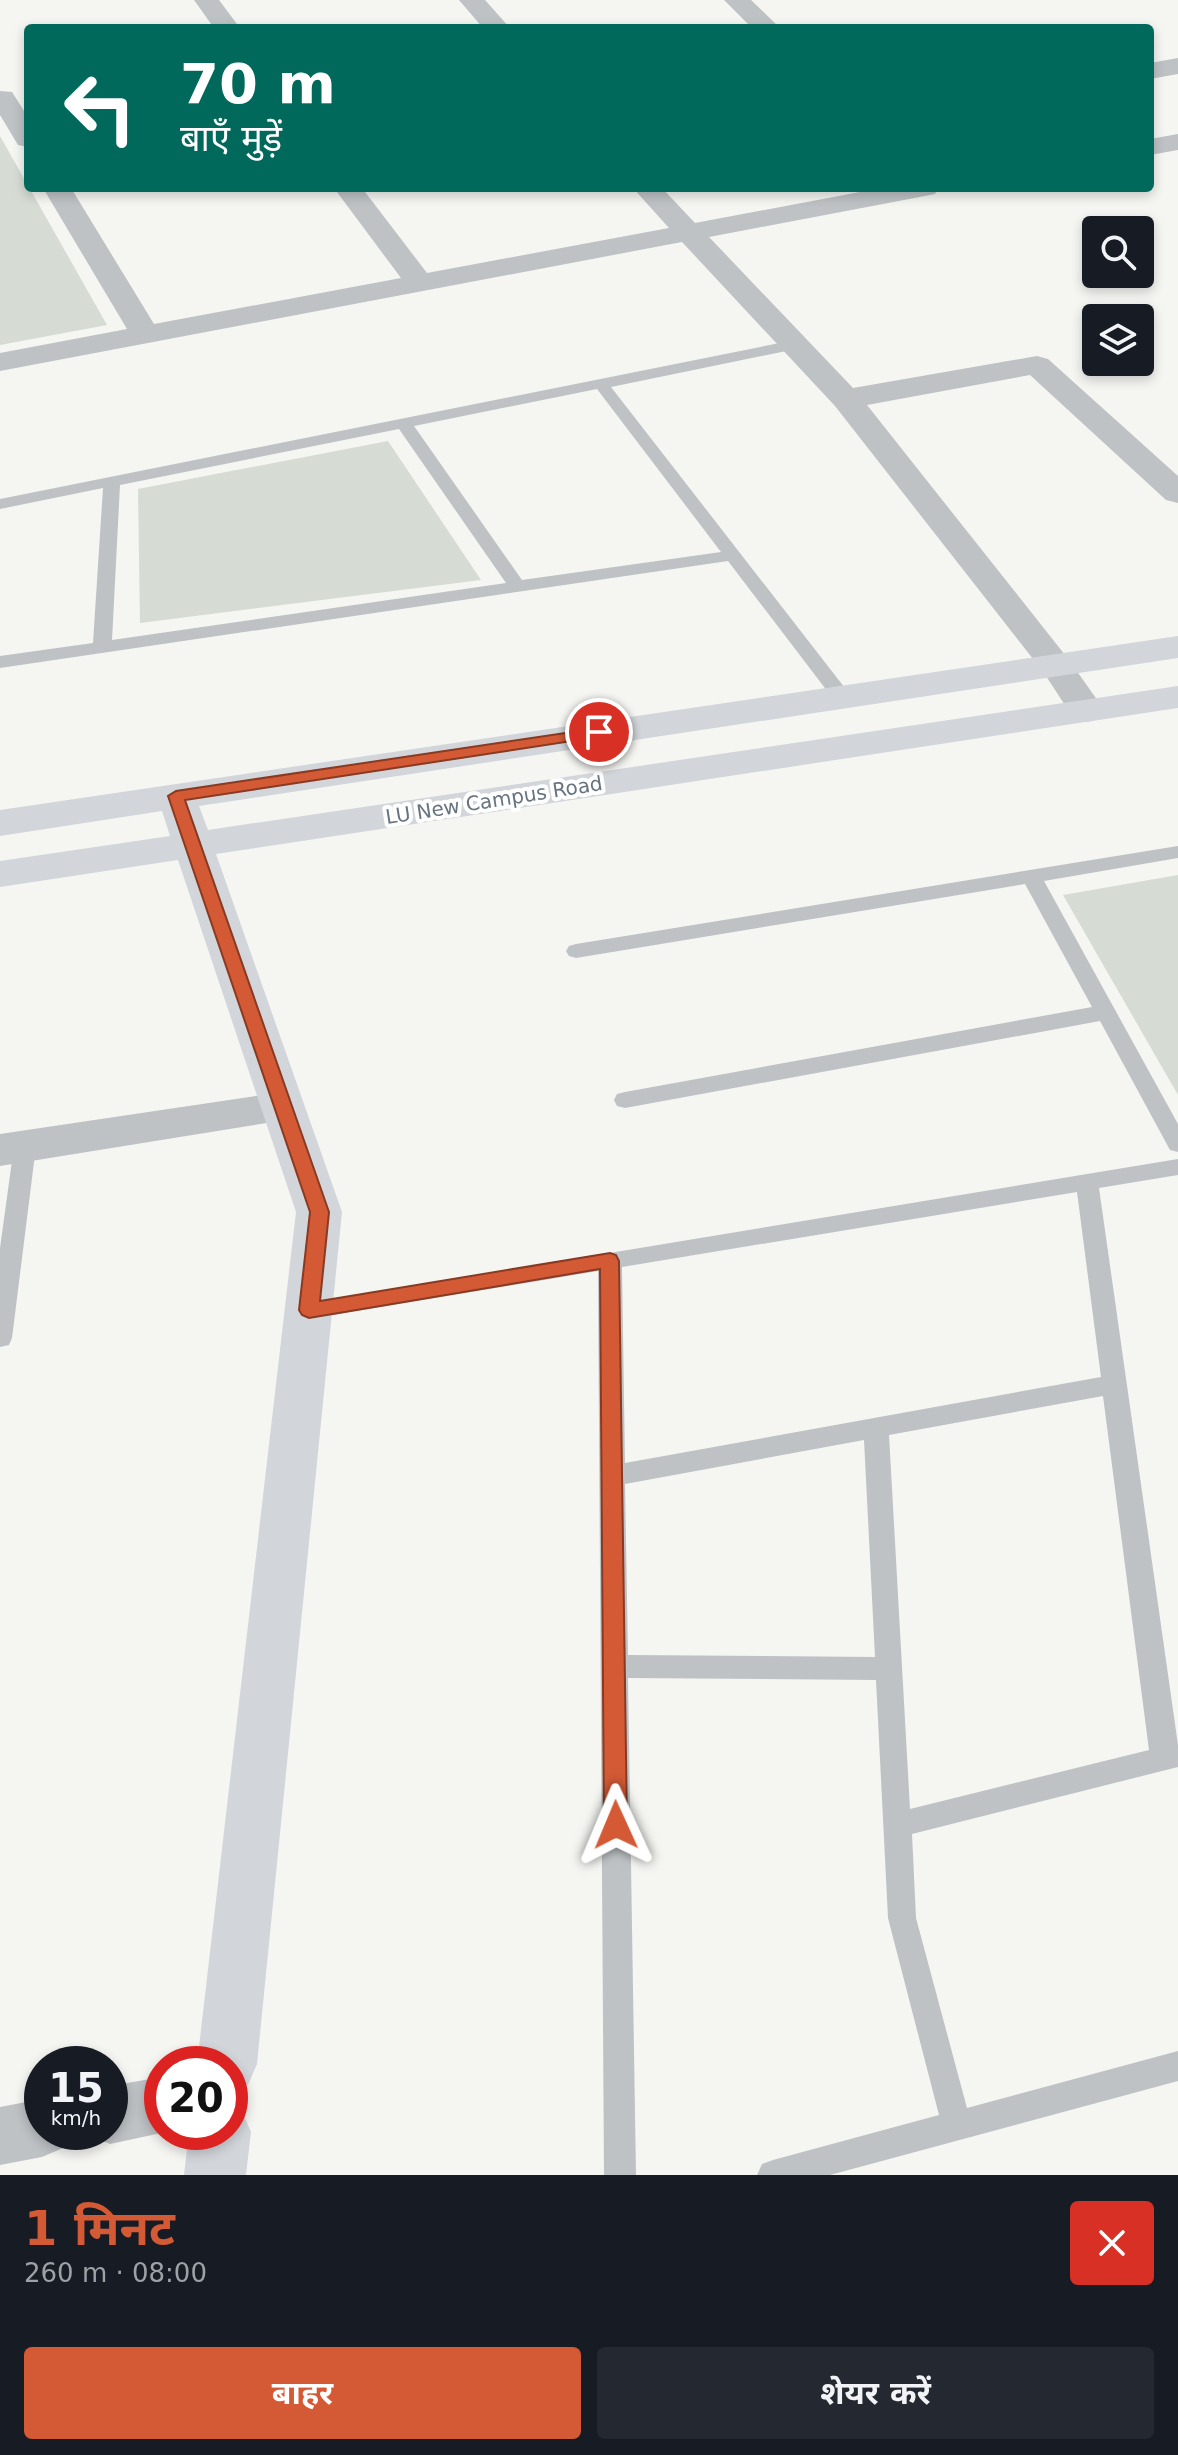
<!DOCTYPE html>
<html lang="hi">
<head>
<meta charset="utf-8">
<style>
	:root { --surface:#171b24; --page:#242831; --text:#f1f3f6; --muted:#9ea1a6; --accent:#d35a34 }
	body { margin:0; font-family:"DejaVu Sans","Noto Sans Devanagari",sans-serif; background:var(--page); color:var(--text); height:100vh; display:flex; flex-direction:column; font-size:30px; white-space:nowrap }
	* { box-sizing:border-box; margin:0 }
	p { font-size:26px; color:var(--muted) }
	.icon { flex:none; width:44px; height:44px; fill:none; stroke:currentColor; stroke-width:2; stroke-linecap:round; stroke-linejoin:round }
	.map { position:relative; height:2175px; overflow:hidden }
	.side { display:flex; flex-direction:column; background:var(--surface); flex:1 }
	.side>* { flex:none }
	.hud { position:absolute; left:24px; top:24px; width:1130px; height:168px; border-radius:8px; box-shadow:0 4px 12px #0003; background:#00695c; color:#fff; overflow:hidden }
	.buttons { position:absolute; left:1082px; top:216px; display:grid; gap:16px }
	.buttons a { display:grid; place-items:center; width:72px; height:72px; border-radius:8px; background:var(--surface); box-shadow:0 4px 12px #0003; font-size:40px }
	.speed { position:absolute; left:24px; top:2046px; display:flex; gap:16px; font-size:40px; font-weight:700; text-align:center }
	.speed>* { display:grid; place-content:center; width:104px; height:104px; border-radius:50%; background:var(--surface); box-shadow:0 4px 12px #0003; line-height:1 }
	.speed small { font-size:20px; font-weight:400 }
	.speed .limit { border:12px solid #d22; background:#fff; color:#111 }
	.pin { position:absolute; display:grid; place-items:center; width:68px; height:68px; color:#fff; margin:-34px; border:4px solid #fff; border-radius:50%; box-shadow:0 2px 8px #0007 }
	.me { position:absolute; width:88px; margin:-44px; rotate:359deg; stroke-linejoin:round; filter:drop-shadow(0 0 6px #0008) }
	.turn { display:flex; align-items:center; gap:28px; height:168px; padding:0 24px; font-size:36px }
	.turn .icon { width:104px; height:104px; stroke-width:2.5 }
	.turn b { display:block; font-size:56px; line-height:68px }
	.round { display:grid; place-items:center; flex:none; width:84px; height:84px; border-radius:8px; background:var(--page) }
	.head { display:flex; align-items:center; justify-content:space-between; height:136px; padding:0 24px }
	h1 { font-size:48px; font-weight:700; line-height:60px; color:var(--accent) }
	.cta { display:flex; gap:16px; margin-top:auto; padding:16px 24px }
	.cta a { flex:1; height:92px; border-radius:8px; background:var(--accent); color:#fff; font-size:32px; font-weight:700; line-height:92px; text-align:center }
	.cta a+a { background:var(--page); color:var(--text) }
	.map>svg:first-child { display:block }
	.green { fill:#d6dbd3 }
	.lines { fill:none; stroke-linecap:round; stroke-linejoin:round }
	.lane { fill:#bec2c5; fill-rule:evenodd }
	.street { fill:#bec2c5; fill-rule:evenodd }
	.secondary { fill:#d2d6da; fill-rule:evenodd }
	.route { fill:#d35a34; stroke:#893a22; stroke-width:2 }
	.labels { text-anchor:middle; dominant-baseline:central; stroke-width:8; stroke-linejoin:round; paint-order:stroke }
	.street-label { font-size:20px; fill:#677480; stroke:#fff }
</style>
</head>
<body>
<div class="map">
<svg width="1178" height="2175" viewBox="0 0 1178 2175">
	<rect width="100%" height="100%" fill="#f5f5f2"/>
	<!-- green -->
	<path class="green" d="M0,136L107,325L0,345Z
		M388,441L481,580L140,623L138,489Z
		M1178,875V1095L1063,895Z"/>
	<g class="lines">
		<!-- lane -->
		<path class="lane" d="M795,340L803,345L801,348L611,387L848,692L850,696L848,700H834L728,561L0,668V656L93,643L103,488L0,509V499ZM597,389L721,552L522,580L414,426ZM399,429L506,583L112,640L120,485Z
			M1178,846V858L1044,881L1178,1124V1152L1170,1150L1100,1021L625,1108L617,1106L614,1100L617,1094L625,1092L1092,1007L1025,884L576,958L569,956L566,951L569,946L576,944Z
			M25,1138L33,1140L36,1146L12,1338L9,1345L0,1347V1248L14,1146L17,1140Z
			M1178,1159V1175L1099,1188L1178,1745V1767L912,1834L916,1918L967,2108L1178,2051V2081L830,2175H757L762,2164L773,2160L939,2115L888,1918L876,1680L628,1678L636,2175H604L598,1271L309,1319L301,1316L297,1310L301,1304ZM1077,1192L1101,1377L625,1463L622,1267ZM1103,1396L1149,1750L910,1809L889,1435ZM864,1440L875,1657L628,1655L625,1484Z"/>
		<!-- street -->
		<path class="street" d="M194,0H219L240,28H214Z
			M459,0H485L510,28H483Z
			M724,0H751L780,28H752Z
			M1178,58V74L1150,79V63Z
			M0,91L12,92L28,117V147L18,145L0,115Z
			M1178,134V150L1150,155V139Z
			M43,188H71L154,324L401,278L334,188H362L427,273L669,228L633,188H662L695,223L881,188H939L935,194L925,196L709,237L853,388L1037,356L1048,359L1178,476V503L1166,500L1030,375L867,405L1069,660L1105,711L1100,719L1087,722L1074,719L1044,673L835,406L682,242L0,371V353L127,329Z
			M283,1092L298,1096L304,1107L298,1118L0,1166V1134Z
			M162,2077V2132H166L110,2144L89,2135L88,2132H110V2086Z
			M42,2099V2132H70L63,2148L42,2157L0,2165V2107Z"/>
		<!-- secondary -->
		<path class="secondary" d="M1178,636V658L199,806L208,830L1178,686V708L216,854L342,1212L257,2064L248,2085L230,2092V2064H197L296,1212L178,860L0,887V861L170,836L162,811L0,836V810Z
			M230,2106L242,2111L251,2132L246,2175H184L189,2132H230Z"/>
	</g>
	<!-- route -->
	<path class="route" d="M599,728L605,729V736L185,800L329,1212L320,1301L610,1253L616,1255L619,1261L627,1825L624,1832L616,1835L607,1832L604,1825L600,1269L309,1318L302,1315L299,1310L310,1212L168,796L176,791Z"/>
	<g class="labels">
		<!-- street labels -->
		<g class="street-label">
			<text transform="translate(494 800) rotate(-9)">LU New Campus Road</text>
		</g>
	</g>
</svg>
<div class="buttons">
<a><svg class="icon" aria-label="search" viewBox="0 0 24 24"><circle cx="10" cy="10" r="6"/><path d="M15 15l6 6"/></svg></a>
<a><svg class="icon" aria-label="layers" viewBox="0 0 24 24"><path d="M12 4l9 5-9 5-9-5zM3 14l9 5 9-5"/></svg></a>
</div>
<div class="speed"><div>15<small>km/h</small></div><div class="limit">20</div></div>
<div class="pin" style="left:599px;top:732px;background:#d93025"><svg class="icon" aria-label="arrive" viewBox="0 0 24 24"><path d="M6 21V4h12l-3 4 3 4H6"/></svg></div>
<svg class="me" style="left:616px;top:1825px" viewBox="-20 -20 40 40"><path d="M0-17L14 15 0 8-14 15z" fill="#d35a34" stroke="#fff" stroke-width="4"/></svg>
<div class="hud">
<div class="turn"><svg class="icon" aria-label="left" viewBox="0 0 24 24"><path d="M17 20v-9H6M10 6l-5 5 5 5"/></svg><div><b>70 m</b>बाएँ मुड़ें</div></div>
</div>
</div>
<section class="side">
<div class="head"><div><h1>1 मिनट</h1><p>260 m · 08:00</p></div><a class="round" style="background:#d93025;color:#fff"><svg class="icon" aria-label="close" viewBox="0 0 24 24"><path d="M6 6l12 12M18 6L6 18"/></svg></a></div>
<div class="cta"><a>बाहर</a><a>शेयर करें</a></div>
</section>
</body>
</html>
